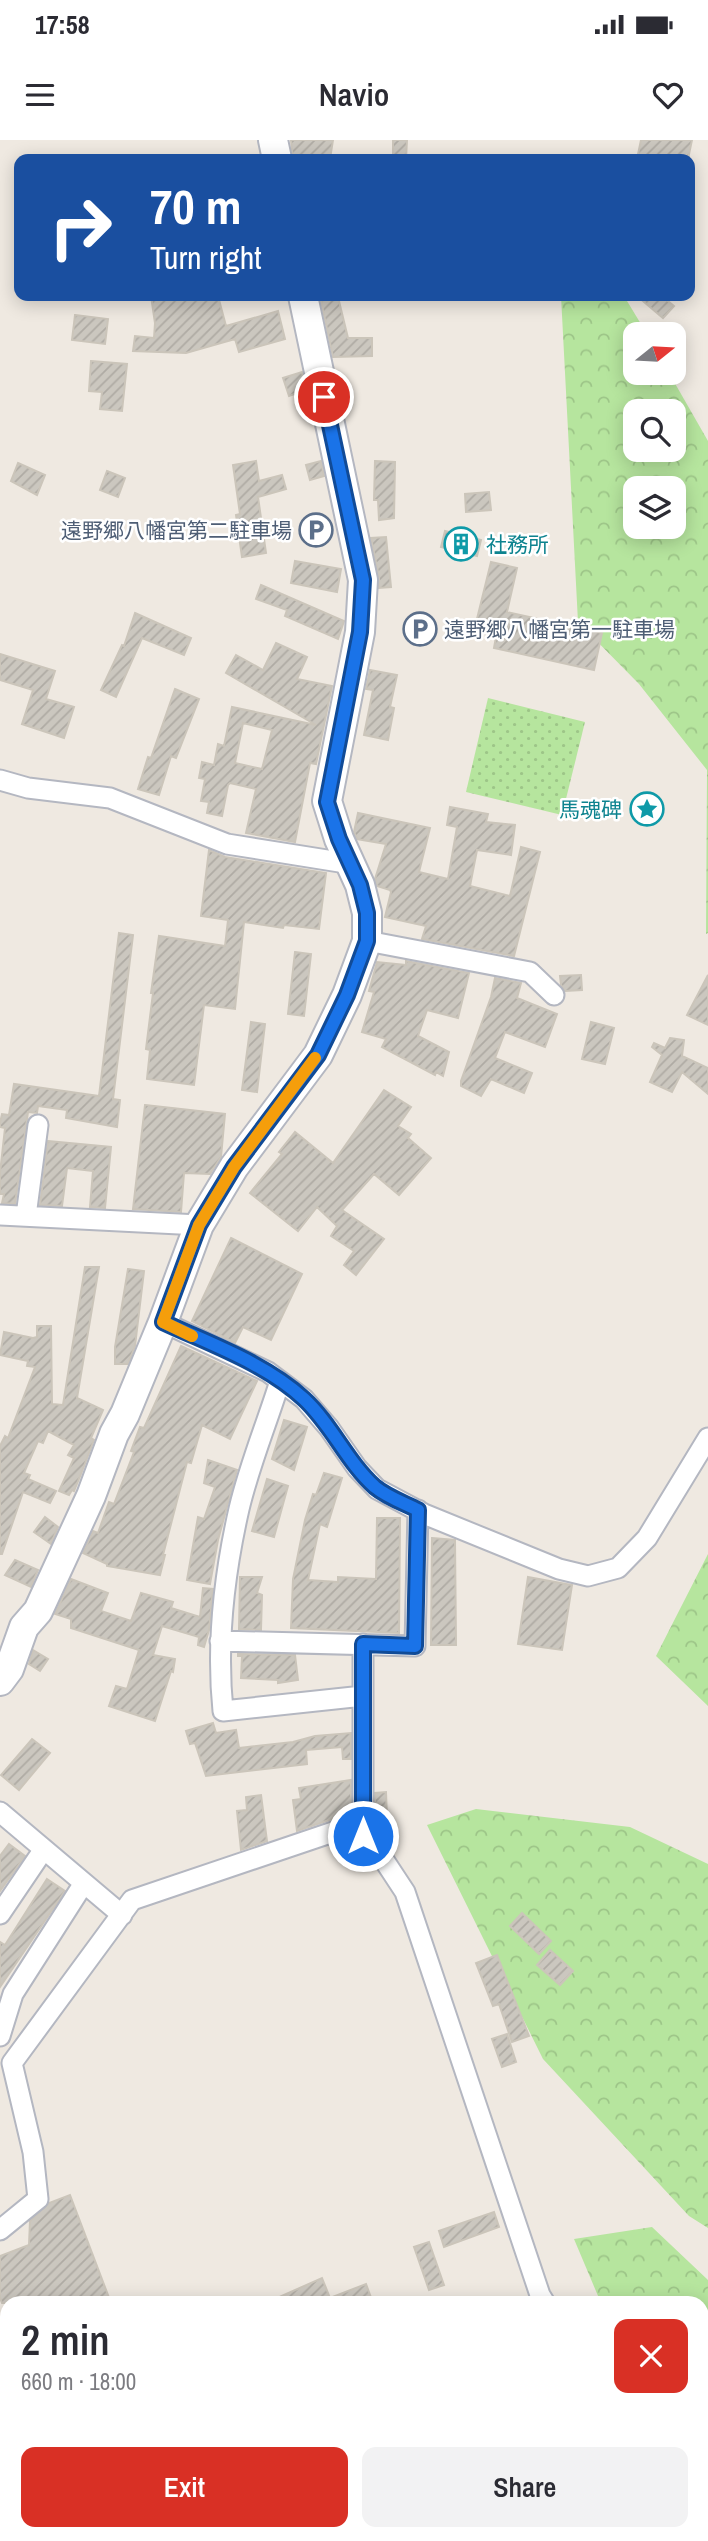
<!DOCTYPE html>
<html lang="en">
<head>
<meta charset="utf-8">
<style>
	:root { --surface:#fff; --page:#f2f2f3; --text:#2b2b33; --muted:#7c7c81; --accent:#d93025 }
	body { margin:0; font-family:"Archivo Narrow","Noto Sans JP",sans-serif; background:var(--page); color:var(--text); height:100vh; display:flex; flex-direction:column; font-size:26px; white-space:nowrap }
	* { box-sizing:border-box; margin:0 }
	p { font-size:23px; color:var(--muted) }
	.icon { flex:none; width:38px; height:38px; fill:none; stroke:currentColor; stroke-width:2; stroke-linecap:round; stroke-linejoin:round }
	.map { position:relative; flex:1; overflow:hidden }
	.panel { position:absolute; left:0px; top:2156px; width:709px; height:245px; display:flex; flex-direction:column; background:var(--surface); border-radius:21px 21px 0 0; box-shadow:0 4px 18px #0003 }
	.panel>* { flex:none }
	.top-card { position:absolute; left:14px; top:14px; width:681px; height:147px; border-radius:14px; box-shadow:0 4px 18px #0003; background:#1a4fa0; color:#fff; overflow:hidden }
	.needle { width:46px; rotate:72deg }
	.tools { position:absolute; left:623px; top:182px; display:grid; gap:14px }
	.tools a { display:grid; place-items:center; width:63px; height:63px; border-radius:14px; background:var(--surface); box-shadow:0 4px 18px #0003; font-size:35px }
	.pin { position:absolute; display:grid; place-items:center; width:60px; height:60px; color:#fff; margin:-30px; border:4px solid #fff; border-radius:50%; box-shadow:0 2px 7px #0007 }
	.me { position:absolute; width:77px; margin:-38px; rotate:0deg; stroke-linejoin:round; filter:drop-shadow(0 0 5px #0008) }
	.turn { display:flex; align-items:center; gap:24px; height:147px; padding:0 21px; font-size:32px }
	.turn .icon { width:91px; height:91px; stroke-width:2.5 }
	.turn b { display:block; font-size:49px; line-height:60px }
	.round { display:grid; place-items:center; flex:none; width:74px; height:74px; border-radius:14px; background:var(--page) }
	.headline { display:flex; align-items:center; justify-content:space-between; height:119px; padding:0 21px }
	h1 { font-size:42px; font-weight:600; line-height:52px }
	.action { display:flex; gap:14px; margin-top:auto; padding:14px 21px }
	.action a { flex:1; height:80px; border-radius:14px; background:var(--accent); color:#fff; font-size:28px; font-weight:600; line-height:80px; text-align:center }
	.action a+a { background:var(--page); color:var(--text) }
	.status { display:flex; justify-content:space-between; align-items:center; height:49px; padding:0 35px; background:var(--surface); direction:ltr }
	.status svg { height:19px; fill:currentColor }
	header { display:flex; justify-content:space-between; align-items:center; height:91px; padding:0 21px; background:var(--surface); font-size:32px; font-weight:600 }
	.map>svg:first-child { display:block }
	.green { fill:url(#green-dots) }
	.forest { fill:url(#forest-crowns); fill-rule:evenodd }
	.building { fill:url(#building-hatch); stroke:#cbc5ba; stroke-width:2; fill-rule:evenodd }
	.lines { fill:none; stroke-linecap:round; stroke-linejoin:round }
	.street-casing { stroke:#b4b7c1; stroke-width:23 }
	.secondary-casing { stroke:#b4b7c1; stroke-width:32 }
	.street { stroke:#fff; stroke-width:19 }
	.secondary { stroke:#fff; stroke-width:28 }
	.route-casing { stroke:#114b97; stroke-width:18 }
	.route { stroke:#1a73e8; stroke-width:12 }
	.slow { stroke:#f59e0b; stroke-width:12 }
	.labels { text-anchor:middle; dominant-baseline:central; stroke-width:5; stroke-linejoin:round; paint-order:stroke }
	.service-label { font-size:21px; fill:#4e5e75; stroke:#fff; text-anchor:end }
	.culture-label { font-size:21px; fill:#0d838f; stroke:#fff; text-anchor:start }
</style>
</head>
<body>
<div class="status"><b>17:58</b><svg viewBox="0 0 49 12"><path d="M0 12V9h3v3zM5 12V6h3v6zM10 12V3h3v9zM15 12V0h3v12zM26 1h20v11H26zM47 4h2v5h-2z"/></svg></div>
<header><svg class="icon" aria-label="menu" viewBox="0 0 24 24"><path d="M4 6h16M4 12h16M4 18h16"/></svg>Navio<svg class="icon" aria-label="heart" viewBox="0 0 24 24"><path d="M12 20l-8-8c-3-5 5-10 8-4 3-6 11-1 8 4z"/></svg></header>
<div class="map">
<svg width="708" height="2401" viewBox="0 0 708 2401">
	<defs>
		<pattern id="green-dots" width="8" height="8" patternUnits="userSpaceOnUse" patternTransform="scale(1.75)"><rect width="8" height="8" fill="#b6e59e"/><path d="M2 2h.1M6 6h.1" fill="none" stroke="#9dc588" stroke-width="1.8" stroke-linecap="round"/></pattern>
		<pattern id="forest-crowns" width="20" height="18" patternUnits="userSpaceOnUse" patternTransform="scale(1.75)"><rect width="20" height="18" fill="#b6e59e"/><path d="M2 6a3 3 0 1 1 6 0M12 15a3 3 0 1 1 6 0" fill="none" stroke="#9dc588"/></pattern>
		<pattern id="building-hatch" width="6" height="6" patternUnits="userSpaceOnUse" patternTransform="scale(1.75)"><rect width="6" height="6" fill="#cbc7bf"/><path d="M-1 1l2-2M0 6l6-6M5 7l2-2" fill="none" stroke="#afaba4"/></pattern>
	</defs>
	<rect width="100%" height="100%" fill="#efe9e1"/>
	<!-- green -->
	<path class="green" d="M488,558L585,582L562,675L466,652Z"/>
	<!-- forest -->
	<path class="forest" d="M561,156H624L647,194H635V233H669L708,301V793L706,794L707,630L639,544L578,482ZM635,271H674V310H635ZM635,348H674V387H635Z
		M708,1414V1566L656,1516Z
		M476,1669L630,1687L708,1724V2088L689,2076L543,1919L427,1685Z
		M652,2087L708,2140V2401H514L523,2394H702V2163H601L574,2099Z"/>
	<!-- building -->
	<path class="building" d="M291,0H333L330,19H293Z
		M393,0H407L406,19H393Z
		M641,0H692L688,19H637Z
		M151,156H218L226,186L278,171L285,199L239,212L235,199L186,213L133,211L135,196L154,198L155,183Z
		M637,156H662L674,166L663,178Z
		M338,157L348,198H372V216L333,217L321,161Z
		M75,175L108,179L105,204L72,200Z
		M91,221L127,224L122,271L100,269L102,252L89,251Z
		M302,232L306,250L289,256L283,238Z
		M256,321L259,341L282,335L286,349L258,357L266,413L242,417L236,375L240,374L233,325Z
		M321,321L324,336L310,340L306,325Z
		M375,321L395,322L394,378L379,380L378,360H374Z
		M18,323L45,335L37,355L11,341Z
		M107,331L125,338L118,357L100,350Z
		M489,352L491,370L466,372L465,354Z
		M445,391L481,400L477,416L441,407Z
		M386,397L391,447L379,448V437L371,398Z
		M295,421L341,429L337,452L291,443Z
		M491,422L517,428L507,472L602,493L594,530L494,508L496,497L474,491Z
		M261,445L344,481L338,499L285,476L287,470L256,459Z
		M135,473L191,498L184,515L142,498L116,557L101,550L122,505L124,506Z
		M276,503L307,517L297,539L332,546L316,624L310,623L295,702L246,693L256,649L230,643L228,645L222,676L207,673L209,662L201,661L205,639L199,638L202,622L214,625L218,604L224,606L232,567L316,585L226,533L236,515L263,530ZM243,583L272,590L262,629L235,623Z
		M0,514L55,531L46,559L74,567L64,598L22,584L33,550L0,540Z
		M370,530L397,535L390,567L394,568L388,600L364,595L373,550L366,549Z
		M175,549L199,559L176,618L171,616L159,655L138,649L148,617L151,618Z
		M450,667L488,674L486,682L515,685L511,715L477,710L470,746L510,756L521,707L540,712L514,816L422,799L426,786L385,777L391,752L390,750L377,746L375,739L386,704L357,699L354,692L358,673L430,688L419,732L448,739L457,687L447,685Z
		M209,710L225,717L326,733L319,789L284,785L283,788L244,782L235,869L204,865L194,945L147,939L150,910L146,909L153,853H151L159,796L225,806L228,780L201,776Z
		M119,793L133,795L113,959L120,960L117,987L66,978L67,970L38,966L37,973L28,972L15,1064L2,1063L4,1054H0V1033L5,988L0,987V983L2,974L9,975L14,944L99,956Z
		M295,812L311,814L304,876L288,874Z
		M406,821L469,833L458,878L427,870L418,896L449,912L443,936L436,932L435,935L382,907L386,899L362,892L374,852L369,851L377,822L406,825Z
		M581,835L582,850L565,851L561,845L560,836Z
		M708,835V885L687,875Z
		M495,838L521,843L517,858L557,874L545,907L505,892L495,918L532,933L524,953L491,939L481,956L461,946V941L491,857Z
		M251,882L265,884L257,952L242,950Z
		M591,882L614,888L605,924L582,919Z
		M670,898L684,900L682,916L708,928V954L682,932L672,952L650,942L662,915L652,907L654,903L665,908Z
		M384,950L411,967L398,986L411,994L408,998L431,1018L399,1055L374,1034L342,1070L384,1099L356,1135L344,1125L354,1111L331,1096L337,1086L317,1067L298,1091L250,1053L282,1014L279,1012L295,992L333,1023Z
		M145,965L225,974L221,1017L210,1034L184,1033L181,1072L133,1069Z
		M48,1001L111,1007L105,1068L90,1067L93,1031L67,1028L62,1066L40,1065Z
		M231,1098L302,1134L271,1200L243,1187L235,1203L192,1181Z
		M85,1127H99L77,1258L103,1270L91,1298L94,1300L81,1334L74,1351L72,1350L69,1355L59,1351L74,1318L68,1315L74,1305L48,1291L43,1303L38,1301L24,1333L30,1335L28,1339L56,1351L50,1363L23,1352L2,1414H0V1306L5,1296L8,1298L35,1227L27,1226L28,1221L0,1215L4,1192L33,1198L37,1197V1186H51L52,1264L63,1265Z
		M128,1129L144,1131L135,1206L128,1224H115V1207Z
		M181,1206L257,1241L230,1299L202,1285L191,1323L187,1322L163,1415H165L160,1435L107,1426V1424L83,1413L93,1391L98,1393L109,1362L114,1364L134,1312L131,1311L140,1287L144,1288Z
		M284,1280L307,1287L294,1330L272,1319Z
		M208,1320L237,1330L218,1400L210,1444L187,1440L198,1377L204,1379L215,1347L204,1343Z
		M324,1333L342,1338L327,1387L320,1384L308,1440L338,1442V1437L376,1439L377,1378H400L399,1493L291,1488L293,1439L305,1380L313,1354L316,1355Z
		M267,1339L288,1346L274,1397L252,1391Z
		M45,1377L58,1387L51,1404L34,1392Z
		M432,1398L455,1400L456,1505H431Z
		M15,1420L38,1430L31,1447L5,1435Z
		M240,1437H262L257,1453L262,1455L261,1490L239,1489Z
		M528,1437L572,1445L562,1510L518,1504Z
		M71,1439L108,1453L101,1471L131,1481L141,1453L173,1462L171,1468L200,1477L203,1448L213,1449L209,1490L204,1507L198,1505L199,1497L162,1486L153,1515L175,1519L173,1532L171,1531L155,1581L109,1566L116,1546L127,1549L139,1510L71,1488V1479L55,1474Z
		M33,1510L48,1519L40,1531L29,1524Z
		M238,1514L295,1515L298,1540L278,1543V1540L241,1538L242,1516H238Z
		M213,1583L216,1593L236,1590L239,1608L293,1602L315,1596L351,1593V1619H343L342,1607L306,1610L307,1624L206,1636L195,1603L190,1604L186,1591Z
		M32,1599L50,1613L19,1650L1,1635Z
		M351,1640V1680L335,1678L297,1691L293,1660L301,1659L299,1648Z
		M386,1652L387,1677L375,1678V1653Z
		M261,1655L267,1701L241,1710L237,1671L247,1670L246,1657Z
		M9,1704L25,1716L0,1751V1716Z
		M47,1739L65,1751L0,1847V1802L5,1805Z
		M522,1773L551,1801L539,1814L510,1786Z
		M550,1810L573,1831L560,1845L537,1825Z
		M497,1815L529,1896L512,1902L499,1864L493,1866L476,1823Z
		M507,1894L516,1922L502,1927L492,1899Z
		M70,2055L111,2163H2L0,2158V2116L29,2105L30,2081L49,2063Z
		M494,2072L499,2087L444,2107L439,2091Z
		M429,2102L444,2145L429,2150L414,2107Z
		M322,2138L330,2158L366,2144L373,2163H266Z"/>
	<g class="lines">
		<defs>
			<path id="street" d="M0,640L28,648L110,658L227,704L352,724
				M367,801L530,832L554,855
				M0,1075L199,1085
				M26,1076L38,985
				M163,1182L268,1232L304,1259L329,1288L357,1328L377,1349L424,1374L559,1429L588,1436L618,1428L647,1398L708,1298
				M280,1241C267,1283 249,1326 239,1369C224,1435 216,1503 223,1571L363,1556
				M220,1501L415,1506L418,1370
				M0,1672L122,1775
				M363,1696V1504
				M0,1774L44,1709
				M0,1896L13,1854L84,1743
				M0,2090L38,2059L33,2012L12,1923L132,1760L339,1690L363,1696L378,1711L405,1752L540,2155L545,2163
				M0,2209L7,2215
				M702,2371L708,2379
				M129,2394L133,2401"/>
			<path id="secondary" d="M273,0L277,19
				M0,1541L9,1529L24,1487L38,1471L91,1356L114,1294L125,1274L163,1182L199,1085L234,1027L318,915L347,855L367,801V773L360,745L339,699L327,661L360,492L363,440L303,156"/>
		</defs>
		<!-- street casing -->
		<use href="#street" class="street-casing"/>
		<!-- secondary casing -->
		<use href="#secondary" class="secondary-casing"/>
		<!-- street -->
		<use href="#street" class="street"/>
		<!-- secondary -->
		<use href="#secondary" class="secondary"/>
	</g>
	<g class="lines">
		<defs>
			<path id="route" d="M324,257L363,440L360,492L327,662L339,699L360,745L367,773V801L347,855L318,915L234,1027L199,1085L163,1182C210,1204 265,1223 304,1259C332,1285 347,1322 375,1347C387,1357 404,1363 418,1370L415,1506L363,1504V1696"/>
		</defs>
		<!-- route casing -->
		<use href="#route" class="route-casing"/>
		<!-- route -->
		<use href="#route" class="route"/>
		<!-- slow -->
		<path class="slow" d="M192,1196L163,1182L199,1085L234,1027L315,918"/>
	</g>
	<!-- icons -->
	<defs>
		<symbol id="parking-ring" viewBox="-11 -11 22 22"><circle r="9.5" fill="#fff" stroke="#5c6f8a" stroke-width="1.5"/><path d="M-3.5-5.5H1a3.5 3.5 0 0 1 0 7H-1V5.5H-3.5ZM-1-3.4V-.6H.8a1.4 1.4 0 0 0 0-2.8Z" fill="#5c6f8a"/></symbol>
		<symbol id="building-ring" viewBox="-11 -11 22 22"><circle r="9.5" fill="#fff" stroke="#0f9aa8" stroke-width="1.5"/><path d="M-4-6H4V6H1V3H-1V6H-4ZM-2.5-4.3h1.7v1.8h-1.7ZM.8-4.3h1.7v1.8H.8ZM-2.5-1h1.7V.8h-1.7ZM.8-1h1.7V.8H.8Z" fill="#0f9aa8"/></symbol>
		<symbol id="sight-ring" viewBox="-11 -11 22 22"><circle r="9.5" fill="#fff" stroke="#0f9aa8" stroke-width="1.5"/><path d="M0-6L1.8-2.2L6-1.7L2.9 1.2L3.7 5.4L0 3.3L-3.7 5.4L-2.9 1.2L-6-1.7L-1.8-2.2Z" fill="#0f9aa8"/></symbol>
	</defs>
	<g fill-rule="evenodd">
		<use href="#parking-ring" x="297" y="371" width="38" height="38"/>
		<use href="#building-ring" x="442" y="385" width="38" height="38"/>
		<use href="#parking-ring" x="401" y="470" width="38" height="38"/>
		<use href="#sight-ring" x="628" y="650" width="38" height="38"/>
	</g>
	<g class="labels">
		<!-- service labels -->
		<g class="service-label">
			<text x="292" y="390">遠野郷八幡宮第二駐車場</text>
			<text x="444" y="489" text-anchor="start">遠野郷八幡宮第一駐車場</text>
		</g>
		<!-- culture labels -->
		<g class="culture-label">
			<text x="486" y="404">社務所</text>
			<text x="622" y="669" text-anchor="end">馬魂碑</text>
		</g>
	</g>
</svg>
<div class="tools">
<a><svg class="needle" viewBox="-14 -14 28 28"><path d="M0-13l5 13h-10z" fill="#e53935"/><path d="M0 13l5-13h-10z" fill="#7c7c81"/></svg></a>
<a><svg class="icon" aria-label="search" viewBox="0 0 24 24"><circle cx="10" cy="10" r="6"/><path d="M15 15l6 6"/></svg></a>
<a><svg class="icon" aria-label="layers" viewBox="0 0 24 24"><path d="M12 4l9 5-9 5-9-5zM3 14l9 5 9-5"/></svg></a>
</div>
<div class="pin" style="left:324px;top:257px;background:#d93025"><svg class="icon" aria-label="arrive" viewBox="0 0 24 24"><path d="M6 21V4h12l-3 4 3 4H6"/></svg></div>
<svg class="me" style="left:363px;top:1696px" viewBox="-20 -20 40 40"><circle r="17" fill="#1a73e8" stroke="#fff" stroke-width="3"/><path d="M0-11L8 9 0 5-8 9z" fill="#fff"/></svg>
<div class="top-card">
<div class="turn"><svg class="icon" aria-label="right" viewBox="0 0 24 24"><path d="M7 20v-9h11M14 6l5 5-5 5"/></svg><div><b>70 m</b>Turn right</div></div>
</div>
<section class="panel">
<div class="headline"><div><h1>2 min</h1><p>660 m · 18:00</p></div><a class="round" style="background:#d93025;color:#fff"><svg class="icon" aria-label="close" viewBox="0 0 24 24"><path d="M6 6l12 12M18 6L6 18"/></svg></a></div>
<div class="action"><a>Exit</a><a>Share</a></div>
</section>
</div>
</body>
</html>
